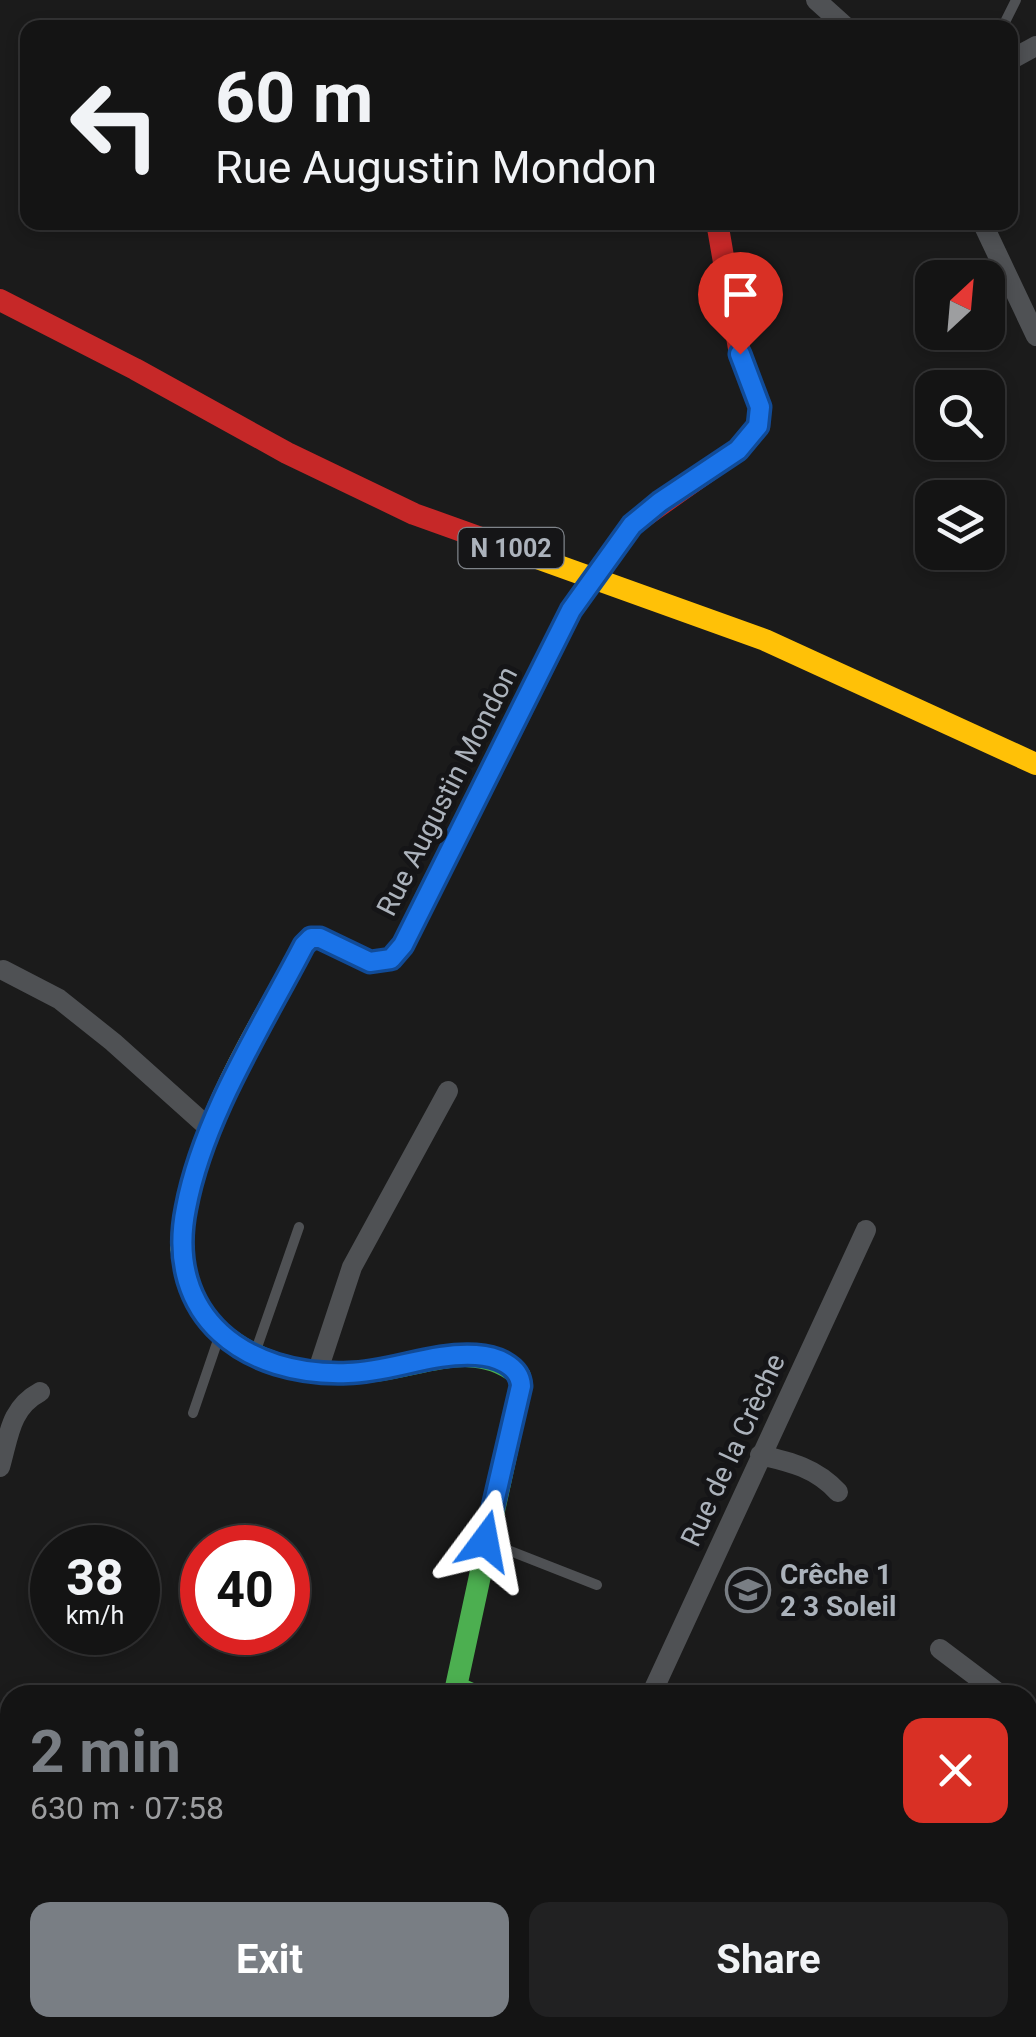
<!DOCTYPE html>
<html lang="en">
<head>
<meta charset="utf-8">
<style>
	:root { --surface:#141414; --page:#212122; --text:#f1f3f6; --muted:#9d9ea0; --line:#333334; --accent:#797e84 }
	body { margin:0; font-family:Roboto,sans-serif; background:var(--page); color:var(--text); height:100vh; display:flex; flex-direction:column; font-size:38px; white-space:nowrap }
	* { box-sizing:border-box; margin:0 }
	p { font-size:32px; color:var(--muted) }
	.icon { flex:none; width:55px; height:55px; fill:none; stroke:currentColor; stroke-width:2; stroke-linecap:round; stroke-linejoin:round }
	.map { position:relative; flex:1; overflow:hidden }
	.sheet { position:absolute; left:0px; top:1685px; width:1038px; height:352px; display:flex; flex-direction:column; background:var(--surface); border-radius:30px 30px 0 0; box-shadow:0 5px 15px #0003,0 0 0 2px var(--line) }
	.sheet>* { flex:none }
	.hud { position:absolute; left:20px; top:20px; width:998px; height:210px; border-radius:20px; box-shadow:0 5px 15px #0003,0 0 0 2px var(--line); background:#141414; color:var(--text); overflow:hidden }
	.needle { width:65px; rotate:26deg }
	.controls { position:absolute; left:915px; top:260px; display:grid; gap:20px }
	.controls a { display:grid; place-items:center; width:90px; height:90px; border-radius:20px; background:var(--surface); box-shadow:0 5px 15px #0003,0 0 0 2px var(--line); font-size:50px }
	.speed { position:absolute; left:30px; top:1525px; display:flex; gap:20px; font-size:50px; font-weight:700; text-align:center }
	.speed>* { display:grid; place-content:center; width:130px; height:130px; border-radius:50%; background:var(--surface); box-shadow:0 5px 15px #0003,0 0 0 2px var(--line); line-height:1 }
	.speed small { font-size:25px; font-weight:400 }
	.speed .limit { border:15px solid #d22; background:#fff; color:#111 }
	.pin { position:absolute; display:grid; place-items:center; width:85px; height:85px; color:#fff; margin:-102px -42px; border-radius:50% 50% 50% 0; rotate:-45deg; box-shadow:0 0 10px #0007 }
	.pin .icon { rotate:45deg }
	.me { position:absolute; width:110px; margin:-55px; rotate:13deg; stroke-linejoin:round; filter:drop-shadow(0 0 8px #0008) }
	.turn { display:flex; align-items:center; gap:35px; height:210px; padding:0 30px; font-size:45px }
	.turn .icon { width:130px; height:130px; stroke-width:2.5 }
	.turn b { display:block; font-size:70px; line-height:85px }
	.round { display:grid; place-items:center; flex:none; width:105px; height:105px; border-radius:20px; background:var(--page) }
	.head { display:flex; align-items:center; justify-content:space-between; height:170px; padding:0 30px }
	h1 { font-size:60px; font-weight:700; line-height:75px; color:var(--accent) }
	.primary-button { display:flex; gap:20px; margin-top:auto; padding:20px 30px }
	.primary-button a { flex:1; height:115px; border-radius:20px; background:var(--accent); color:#fff; font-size:40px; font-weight:700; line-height:115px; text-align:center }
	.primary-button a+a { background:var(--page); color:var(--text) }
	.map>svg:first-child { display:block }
	.built { fill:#252527 }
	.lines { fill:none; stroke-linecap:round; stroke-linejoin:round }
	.lane { stroke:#4f5154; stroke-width:10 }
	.street { stroke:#4f5154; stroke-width:20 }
	.fast { stroke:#4caf50; stroke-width:22 }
	.slow { stroke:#ffc107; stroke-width:22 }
	.jam { stroke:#c62828; stroke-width:22 }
	.route-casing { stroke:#114b97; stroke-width:25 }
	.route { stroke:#1a73e8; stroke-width:18 }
	.labels { text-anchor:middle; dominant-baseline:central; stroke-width:10; stroke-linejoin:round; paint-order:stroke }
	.shield { fill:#151517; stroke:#7f848a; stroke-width:2.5 }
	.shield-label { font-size:25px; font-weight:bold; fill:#acb3bc }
	.street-label { font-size:28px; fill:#acb3bc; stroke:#151517 }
	.poi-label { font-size:28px; font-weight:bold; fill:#acb3bc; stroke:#151517; text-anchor:start }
</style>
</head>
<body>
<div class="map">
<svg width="1036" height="2037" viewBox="0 0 1036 2037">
	<rect width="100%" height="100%" fill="#1b1b1b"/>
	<!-- built -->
	<path class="built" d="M586,2028H874L866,2037H597Z"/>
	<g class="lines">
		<!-- lane -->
		<path class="lane" d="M1002,28L1016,0
			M256,1350L299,1227
			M193,1413L220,1334
			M490,1543L597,1585
			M585,2028L597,2037
			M866,2037L874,2028"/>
		<!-- street -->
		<path class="street" d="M816,0L847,28
			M1010,60L1036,46
			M982,222L1036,336
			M3,970L59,999L113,1042L210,1129
			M317,1373L352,1267L448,1091
			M760,1455C791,1462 816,1468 838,1492
			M0,1467C9,1436 10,1408 40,1392
			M940,1649L1001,1695
			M651,1695L866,1230
			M1028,1716L1036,1723
			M0,1770L10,1797
			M0,1896L10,1905
			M153,2028L166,2037
			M983,2028L990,2037
			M131,2037L142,2028
			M487,2037L494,2028"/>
		<!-- fast -->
		<path class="fast" d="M181,1247C188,1294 199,1321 241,1347C281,1371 329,1377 374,1371C425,1365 476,1338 520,1376L521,1386L456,1687L474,1695"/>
		<!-- slow -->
		<path class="slow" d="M534,557L765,640L1036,764
			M181,1247C188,1138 253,1038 304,945L311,938H320L370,962L391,959L403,945L467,817"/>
		<!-- jam -->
		<path class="jam" d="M0,300L135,369L287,453L414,514L534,557
			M467,817L571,610L632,525L738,450L759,426L760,407L740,354L717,222"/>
	</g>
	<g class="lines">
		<defs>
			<path id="route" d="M485,1541L521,1386C520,1365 495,1356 476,1355C433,1352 391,1372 348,1373C246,1377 164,1317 186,1208C203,1117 262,1026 304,945L311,938H320L370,962L391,959L403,945L571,610L632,525L660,502L738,450L758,426L760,407L740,354"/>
		</defs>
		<!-- route casing -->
		<use href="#route" class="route-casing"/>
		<!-- route -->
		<use href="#route" class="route"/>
	</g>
	<!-- icons -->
	<defs>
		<symbol id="school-ring" viewBox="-11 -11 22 22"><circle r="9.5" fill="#151517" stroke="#797e84" stroke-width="1.5"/><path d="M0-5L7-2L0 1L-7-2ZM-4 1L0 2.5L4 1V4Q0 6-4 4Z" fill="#797e84"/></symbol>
	</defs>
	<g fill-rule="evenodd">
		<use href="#school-ring" x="723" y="1565" width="50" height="50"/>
	</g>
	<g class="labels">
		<!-- shield labels -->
		<rect class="shield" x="458.5" y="528" width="105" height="40" rx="8"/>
		<g class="shield-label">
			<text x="511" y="548">N 1002</text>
		</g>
		<!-- street labels -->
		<g class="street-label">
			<text transform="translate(447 791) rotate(-63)">Rue Augustin Mondon</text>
			<text transform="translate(733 1450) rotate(-65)">Rue de la Crèche</text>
		</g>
		<!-- poi labels -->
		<g class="poi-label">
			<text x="780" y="1574">Crêche 1<tspan x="780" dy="32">2 3 Soleil</tspan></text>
		</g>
	</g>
</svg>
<div class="controls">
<a><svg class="needle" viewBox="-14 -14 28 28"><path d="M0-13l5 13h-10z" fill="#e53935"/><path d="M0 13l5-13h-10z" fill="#9d9ea0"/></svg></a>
<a><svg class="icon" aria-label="search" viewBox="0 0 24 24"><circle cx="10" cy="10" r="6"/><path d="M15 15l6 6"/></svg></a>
<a><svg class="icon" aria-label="layers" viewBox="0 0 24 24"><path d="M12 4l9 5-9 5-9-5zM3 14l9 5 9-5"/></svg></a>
</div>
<div class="speed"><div>38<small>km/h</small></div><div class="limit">40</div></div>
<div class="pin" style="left:740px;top:354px;background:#d93025"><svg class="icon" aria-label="arrive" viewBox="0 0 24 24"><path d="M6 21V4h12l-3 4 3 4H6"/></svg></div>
<svg class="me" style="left:485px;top:1541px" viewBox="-20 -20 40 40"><path d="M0-17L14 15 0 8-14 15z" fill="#1a73e8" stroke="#fff" stroke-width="4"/></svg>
<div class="hud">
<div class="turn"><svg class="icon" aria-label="left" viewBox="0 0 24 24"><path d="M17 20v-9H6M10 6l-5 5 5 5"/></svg><div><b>60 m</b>Rue Augustin Mondon</div></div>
</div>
<section class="sheet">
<div class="head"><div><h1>2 min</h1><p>630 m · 07:58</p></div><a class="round" style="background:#d93025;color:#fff"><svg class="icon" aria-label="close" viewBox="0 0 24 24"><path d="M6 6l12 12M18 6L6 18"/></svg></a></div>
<div class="primary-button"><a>Exit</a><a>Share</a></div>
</section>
</div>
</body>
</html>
